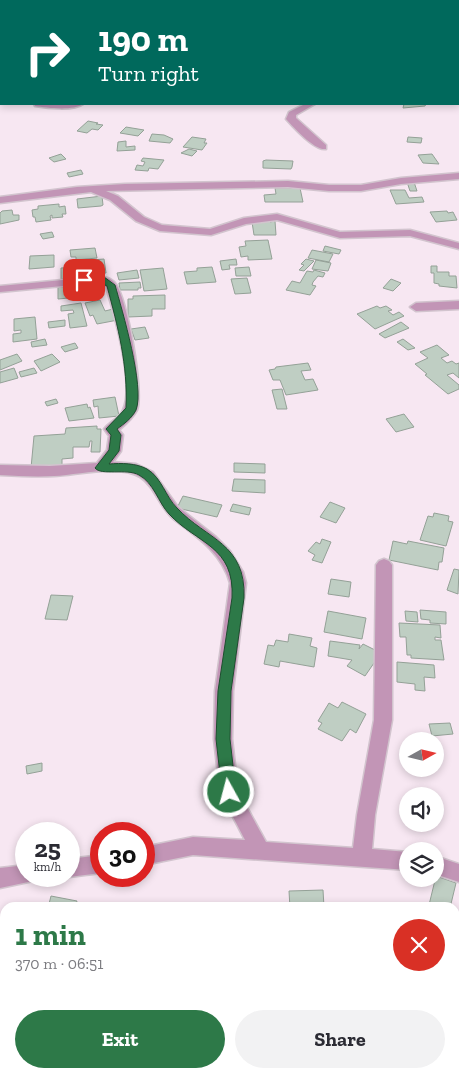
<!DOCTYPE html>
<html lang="en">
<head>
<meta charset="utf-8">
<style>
	:root { --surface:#fff; --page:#f2f2f3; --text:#2b2b33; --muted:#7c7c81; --accent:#2d7948 }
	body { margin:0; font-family:"Zilla Slab",serif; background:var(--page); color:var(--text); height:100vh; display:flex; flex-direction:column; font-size:19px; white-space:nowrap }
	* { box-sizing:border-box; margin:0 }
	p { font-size:16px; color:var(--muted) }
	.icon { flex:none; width:28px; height:28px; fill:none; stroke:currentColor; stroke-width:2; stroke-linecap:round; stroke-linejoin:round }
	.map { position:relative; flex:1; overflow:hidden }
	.side { position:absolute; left:0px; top:902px; width:460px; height:176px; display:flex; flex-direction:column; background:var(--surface); border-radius:15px 15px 0 0; box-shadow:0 2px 8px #0003 }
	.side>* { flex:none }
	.top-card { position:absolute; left:0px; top:0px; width:460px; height:105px; box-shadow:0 2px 8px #0003; background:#00695c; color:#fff; overflow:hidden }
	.needle { width:32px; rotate:82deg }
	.fabs { position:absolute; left:399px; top:732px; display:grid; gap:10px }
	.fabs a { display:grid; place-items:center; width:45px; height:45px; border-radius:50%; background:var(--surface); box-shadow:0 2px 8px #0003; font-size:25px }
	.speed { position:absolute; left:15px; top:822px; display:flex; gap:10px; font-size:25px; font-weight:700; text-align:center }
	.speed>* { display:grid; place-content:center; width:65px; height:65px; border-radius:50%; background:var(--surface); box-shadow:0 2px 8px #0003; line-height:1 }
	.speed small { font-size:12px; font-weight:400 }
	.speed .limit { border:8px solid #d22; background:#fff; color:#111 }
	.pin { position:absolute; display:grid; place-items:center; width:42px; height:42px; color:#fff; margin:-21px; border-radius:10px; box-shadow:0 2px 8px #0006 }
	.me { position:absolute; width:55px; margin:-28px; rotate:353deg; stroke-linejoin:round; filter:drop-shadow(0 0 4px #0008) }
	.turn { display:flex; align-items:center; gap:18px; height:105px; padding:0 15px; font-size:22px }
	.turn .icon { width:65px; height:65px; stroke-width:2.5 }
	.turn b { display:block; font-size:35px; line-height:42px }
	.round { display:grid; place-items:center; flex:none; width:52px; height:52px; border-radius:26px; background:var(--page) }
	.overview { display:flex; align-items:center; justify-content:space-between; height:85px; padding:0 15px }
	h1 { font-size:30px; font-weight:700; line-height:38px; color:var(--accent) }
	.primary-button { display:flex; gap:10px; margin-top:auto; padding:10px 15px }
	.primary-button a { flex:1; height:58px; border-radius:30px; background:var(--accent); color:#fff; font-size:20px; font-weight:700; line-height:58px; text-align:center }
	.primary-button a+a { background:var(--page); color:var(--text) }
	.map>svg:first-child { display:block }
	.building { fill:#bfcec3; stroke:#94a197 }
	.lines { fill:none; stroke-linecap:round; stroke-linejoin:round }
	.minor-casing { stroke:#d2c4ce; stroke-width:3 }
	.minor { fill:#c295b6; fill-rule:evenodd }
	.route { fill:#2d7948; stroke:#1d4f2f }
</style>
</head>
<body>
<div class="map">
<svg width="459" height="1078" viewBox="0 0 459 1078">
	<rect width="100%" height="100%" fill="#f7e7f2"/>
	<!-- building -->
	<path class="building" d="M404,104H426L425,106L403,108Z
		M88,121L98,123L96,124L103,125L98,130L92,129L87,133L77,131Z
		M126,127L144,130L138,136L120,133Z
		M152,134L164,135L173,139L170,143L149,141Z
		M192,137L206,139L204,143H207L202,150L183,147Z
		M408,137L422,138L421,143L407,142Z
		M126,141V147L135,146V150L117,151L118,142Z
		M189,149L197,151L192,156L181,153Z
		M61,154L66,159L54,162L49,158Z
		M432,154L439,164L423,163L418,155Z
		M143,158L164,160L158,169L149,168L148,171L135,170L137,165L143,166L145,162L141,161Z
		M266,160L293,161L292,167L291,169L263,168V161Z
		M81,170L83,174L69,177L67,173Z
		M407,182H414L417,191H410Z
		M275,188H300L303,202H265L264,195L276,194Z
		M390,190H405L409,198L422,197L424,202L396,204Z
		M102,196L103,205L101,206L78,208L77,199Z
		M59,204V207L65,206L66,214H62L63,217L52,218V215L50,216L51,220L36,222L35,217H33L32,210L38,209V206Z
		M12,210L13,215H19V220L0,224V213L2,211Z
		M447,211L448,213L453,212L457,220L436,222L430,212Z
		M270,220V222L275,221L276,235H254L252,222Z
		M52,232L54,237L43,239L40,234Z
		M268,240L272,259L248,260V256L241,257L239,247L246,246L245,241Z
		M325,246L341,250L339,254L323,251Z
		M95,248L97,258L76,260V257H71L70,250Z
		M312,250L333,254L329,262L308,258Z
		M54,255V267L29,269L30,256Z
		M104,259L106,273L87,274V263H92V260Z
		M236,259L237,265H229L230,269L222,270L220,261Z
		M306,259L314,261L304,271L299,270L304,265L301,264Z
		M316,260L331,263L328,271L312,269Z
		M431,266H437V272H449V276H456L457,288L439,286V284L434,283V273H431Z
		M80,267V277L61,279V268Z
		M212,267L216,282L187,284L184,272L197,271V268Z
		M249,267L251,276H236L235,268Z
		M163,268L167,289L144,291L140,270Z
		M137,270L139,278L119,280L117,273Z
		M314,270L325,273L323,277L318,276L313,282L312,285L316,286L310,295L286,290L292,281L300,283L307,271L313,272Z
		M247,278L251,293L235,294L231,279Z
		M391,279L401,283L393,291L383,288Z
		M80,282V286L89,285L90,296L58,299V287H67L66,283Z
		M140,282L141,288H138V290H120L119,283Z
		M165,295V309H152V316L128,317V299H133V296Z
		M100,300L105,311L113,309L118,320L97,324L93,315L90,316L85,303Z
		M81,303L87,326L70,328L68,314L74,313L73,310L61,311V306Z
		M377,306L380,308L386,306L392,310L388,311L393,315L399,312L404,316L375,329L357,314Z
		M35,317L37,339L13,342V334L21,333V330L14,331V319Z
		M65,320V326L49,328L48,322Z
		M401,322L409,328L385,338L379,334Z
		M145,327L149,338L135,340L131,329Z
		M45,339L47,345L32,347L31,342Z
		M403,339L415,348L408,350L397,342Z
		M75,343L78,348L65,352L61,347Z
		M437,345L449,355L441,358L447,363L452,361L456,364L459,363V378L453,373L447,375L459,385V389L448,394L425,375L427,374L415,364L428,358L420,352Z
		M17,354L22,361L0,370V360Z
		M52,354L60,362L41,371L34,361Z
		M308,363L311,370L301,371L305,380L313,379L318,390L286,395L280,380H273L269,370L275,369L276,367Z
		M14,368L18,378L0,383V372Z
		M34,368L37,373L21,377L19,372Z
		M282,389L287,409H277L272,390Z
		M115,397L119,416L99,418L98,406L94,407L93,400Z
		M56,399L58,403L47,406L45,402Z
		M87,404L88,408L90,407L94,418L69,421L65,408Z
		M404,414L414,427L396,432L386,419Z
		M97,426V429H101L100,452H91L92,441H90L89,447H73V458L62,459V466L31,468L34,436L65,434L66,428Z
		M234,463L265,464V473L234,472Z
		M234,479L265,480V493L232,491Z
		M183,496L222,505L217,517L177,508Z
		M330,502L345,508L336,523L320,517Z
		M233,504L251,508L249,515L230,511Z
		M434,513L449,516L448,521L453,522L446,546L420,540L428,516L433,517Z
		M322,539L331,542L322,563L312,560L315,555L308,551L316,542L320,544Z
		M393,541L407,544L408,541L444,548L442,562H439L438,570L389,560Z
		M454,569L459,570L458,594L447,590Z
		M331,579L351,582L349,597L328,594Z
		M51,595L73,596L67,620L45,619Z
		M420,610L446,612V624L430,623V620L421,619Z
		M328,611L366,618L362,639L324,632Z
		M405,611L417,612L418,622L406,621Z
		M399,623L440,625L441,638L435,637V640H441L444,660L411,658V655H407L406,637H400Z
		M289,634L312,638L310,646L317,648L314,667L280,661L279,667L264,664L268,645L274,646L276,640L288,642Z
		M330,641L360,645L359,649L363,644L381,653L365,676L347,666L352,660L328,656Z
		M397,662L434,665L435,678L424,677L425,691L415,690V684L397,682Z
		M342,702L366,714L356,733L350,729L342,741L318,729L322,723L318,721L329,703L338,708Z
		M450,723L453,734L432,736L429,724Z
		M42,763V771L27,774L26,766Z
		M436,876L456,883L450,908H436L429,905Z
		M323,890L324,907L290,908L289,891Z
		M51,896L77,901L75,908H48Z
		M350,1074H377V1078H350Z"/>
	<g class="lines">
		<defs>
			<path id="minor" d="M92,0H100V1H92Z
				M0,26H1V30H0Z
				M0,65H1V69H0Z
				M0,94L1,95V101L0,100Z
				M34,104H83C74,111 47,108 35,106Z
				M305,104H315L296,115V118L326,145V149C315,151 294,128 286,119L289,112Z
				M459,173V179L401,184L361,191H329L288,187L106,191L118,196L144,217L162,225L210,229L244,218L277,214L340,232L410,230L459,243V249L410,236L340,238L277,220L246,224L211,235L160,231L136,221L110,200L91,192L0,203V197L77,187L125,184L288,181L329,185H361L401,178Z
				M94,277C102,277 109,276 115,283C127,296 144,392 137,410C133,418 126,424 119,430L123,435L121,451L113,462L136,464L153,472L178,507L216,537L230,551L243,572L246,583L233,691L232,739L238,791L266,842L353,848L357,815L374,720L376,565L379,561L384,559L389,561L392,565V720L375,815L372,849L408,852V870L193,855L144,865V847L193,837L245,840L220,792L214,739L215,691L230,583C222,554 199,538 176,521C160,510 156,487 140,477C120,464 77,475 54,476C36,477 18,476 0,475V465L50,466L97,463L107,450L109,436L104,429C109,422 120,418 123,410C135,385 114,313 106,287L101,283H94L0,292V286Z
				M459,301V309L416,311L410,307L416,303Z
				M101,855V873L69,877L66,876H69V859Z
				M435,856L459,864V882L435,874Z
				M26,865V876H35L33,881L0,888V868Z
				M455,1031H459V1053H455Z
				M218,1074H254L253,1078H217Z"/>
		</defs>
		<!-- minor casing -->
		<use href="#minor" class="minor-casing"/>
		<!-- minor -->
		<use href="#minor" class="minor"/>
	</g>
	<!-- route -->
	<path class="route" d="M104,277L115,285C122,310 145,387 136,410C132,418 124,424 117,429L121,435L119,451L109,464C121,463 136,463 147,469C162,478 165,496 177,508C207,540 246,543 244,598L231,691L230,739L236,792L234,797L229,799L224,797L222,792L216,739L218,691L232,598C235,546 197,544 169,514C158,502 154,483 139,475C127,468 101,476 95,468L109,450L111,435L106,429L126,408C128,365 118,327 107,286C98,280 87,286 79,280L84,278Z"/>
</svg>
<div class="fabs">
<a><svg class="needle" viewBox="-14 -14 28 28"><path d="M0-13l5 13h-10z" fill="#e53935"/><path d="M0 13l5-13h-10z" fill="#7c7c81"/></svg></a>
<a><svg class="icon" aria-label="sound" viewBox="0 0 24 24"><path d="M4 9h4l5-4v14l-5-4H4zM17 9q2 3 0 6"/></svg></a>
<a><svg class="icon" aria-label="layers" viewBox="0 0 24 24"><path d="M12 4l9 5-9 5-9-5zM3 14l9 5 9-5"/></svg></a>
</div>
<div class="speed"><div>25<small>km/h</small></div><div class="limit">30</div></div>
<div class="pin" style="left:84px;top:280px;background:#d93025"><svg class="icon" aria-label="arrive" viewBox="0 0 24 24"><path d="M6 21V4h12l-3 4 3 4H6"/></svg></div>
<svg class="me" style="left:229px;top:792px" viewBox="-20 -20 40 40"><circle r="17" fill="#2d7948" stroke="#fff" stroke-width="3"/><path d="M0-11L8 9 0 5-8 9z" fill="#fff"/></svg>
<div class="top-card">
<div class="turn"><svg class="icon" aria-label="right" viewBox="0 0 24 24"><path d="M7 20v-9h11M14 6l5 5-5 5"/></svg><div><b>190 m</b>Turn right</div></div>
</div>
<section class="side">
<div class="overview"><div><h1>1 min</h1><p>370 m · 06:51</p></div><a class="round" style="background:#d93025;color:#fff"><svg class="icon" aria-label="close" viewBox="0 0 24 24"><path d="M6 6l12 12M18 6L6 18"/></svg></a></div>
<div class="primary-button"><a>Exit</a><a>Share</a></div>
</section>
</div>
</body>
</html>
